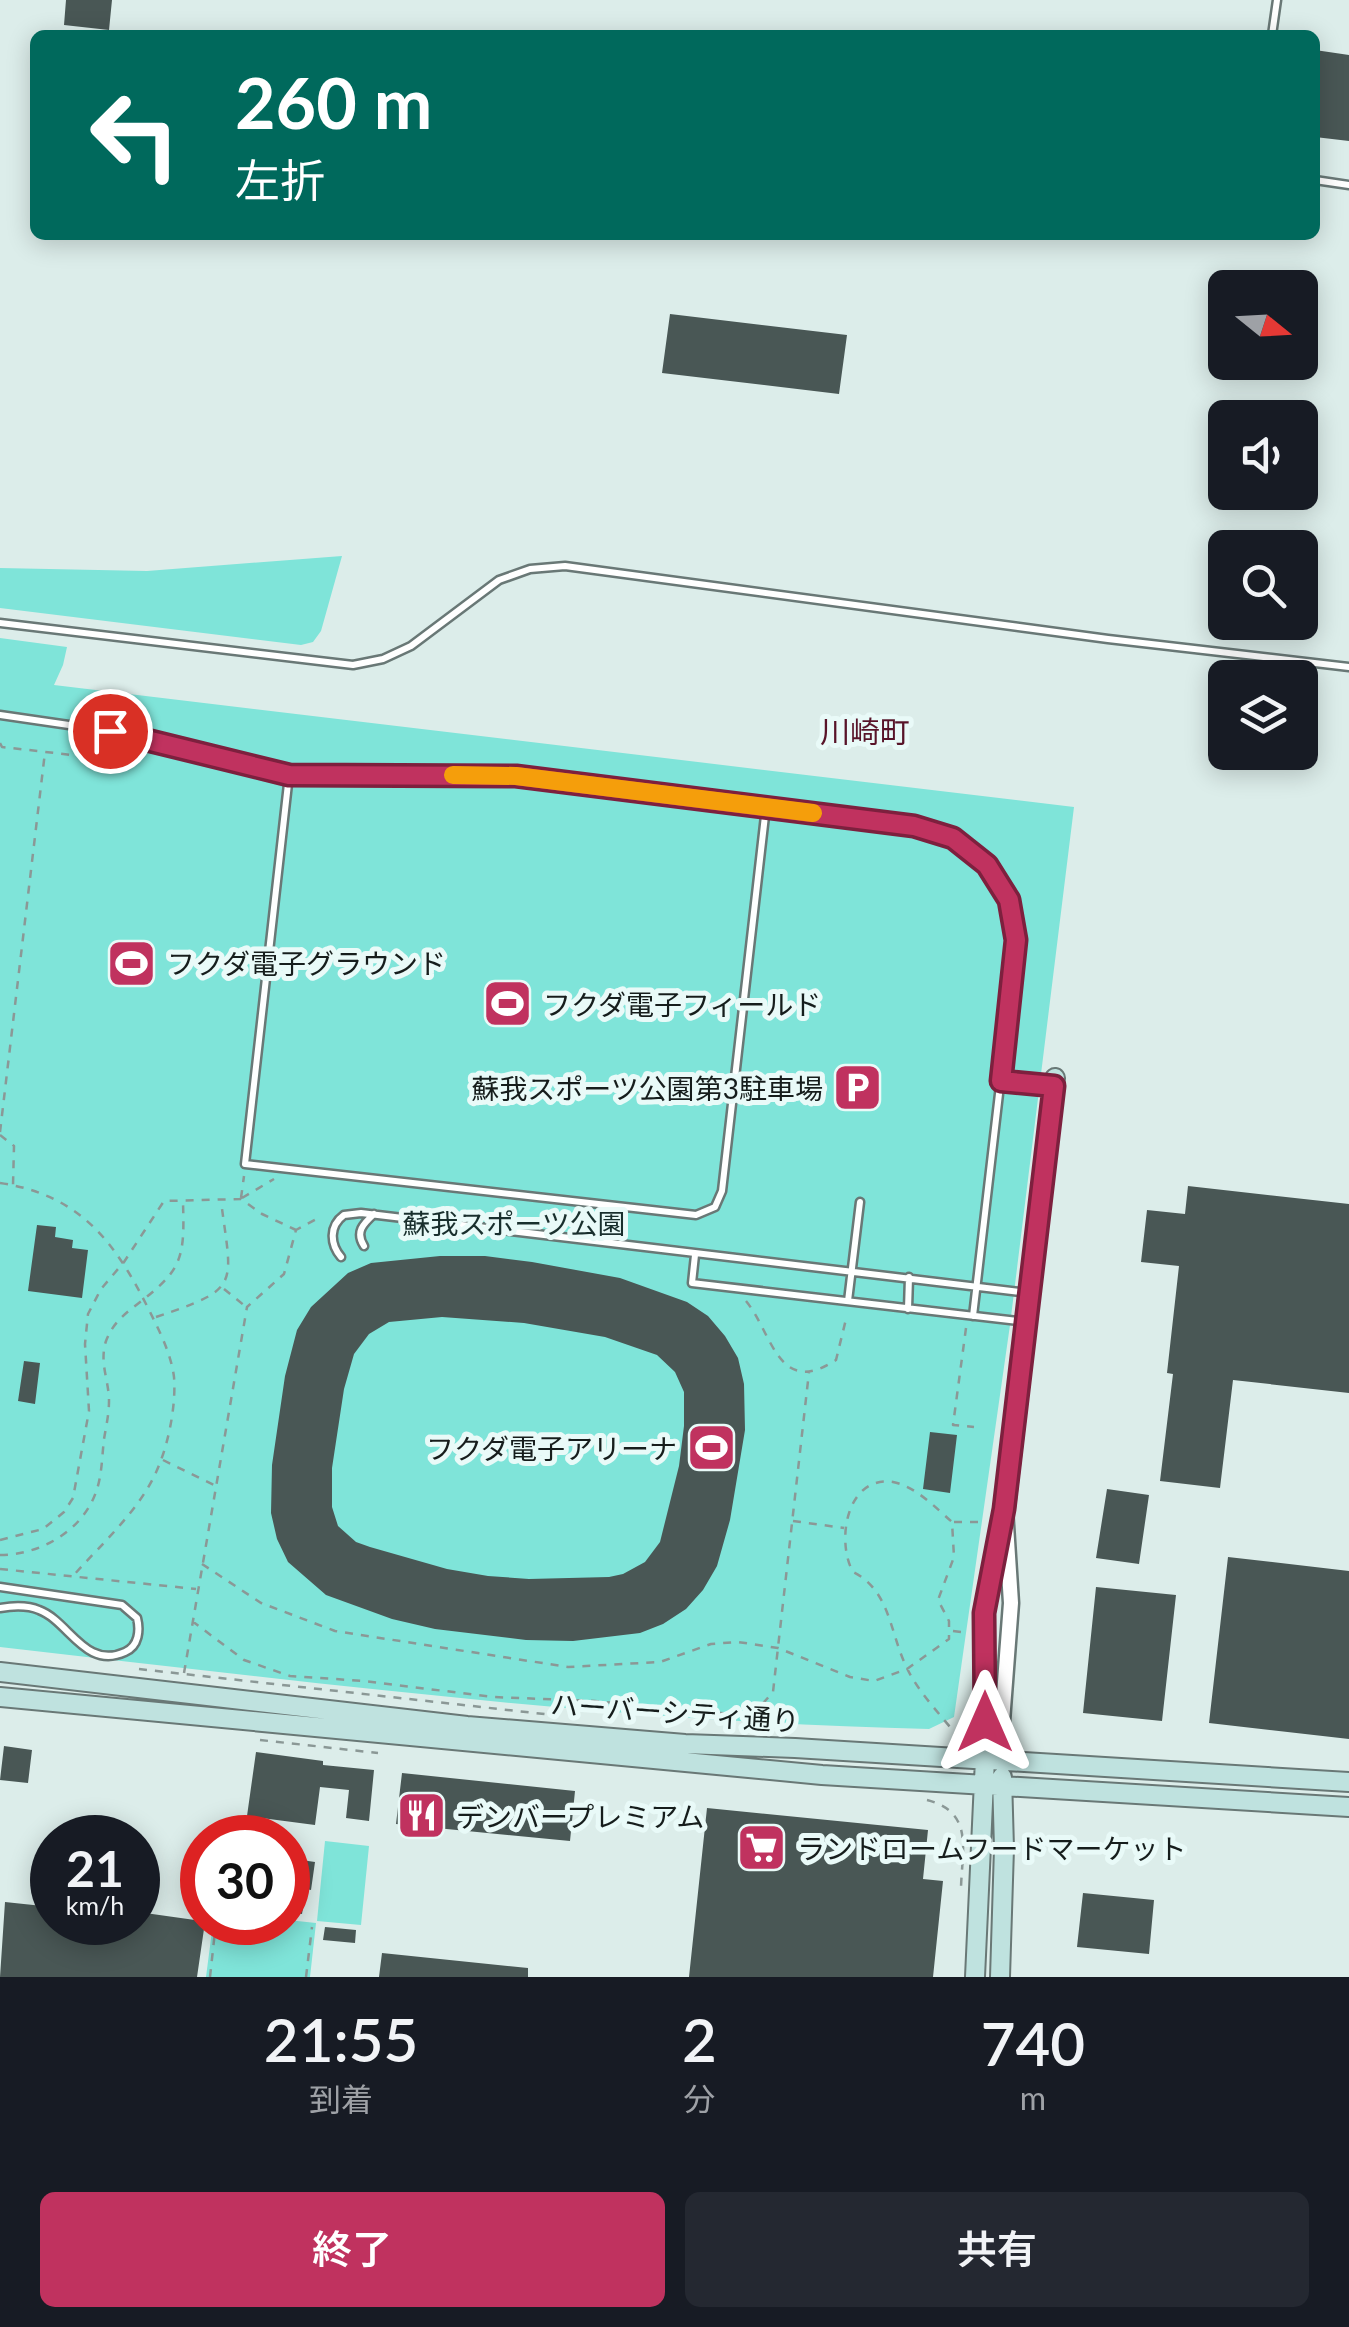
<!DOCTYPE html>
<html lang="ja">
<head>
<meta charset="utf-8">
<style>
	:root { --surface:#171b24; --page:#242831; --text:#f1f3f6; --muted:#9ea1a6; --accent:#c0325f }
	body { margin:0; font-family:Lato,"Noto Sans JP",sans-serif; background:var(--page); color:var(--text); height:100vh; display:flex; flex-direction:column; font-size:38px; white-space:nowrap }
	* { box-sizing:border-box; margin:0 }
	p { font-size:32px; color:var(--muted) }
	.icon { flex:none; width:55px; height:55px; fill:none; stroke:currentColor; stroke-width:2; stroke-linecap:round; stroke-linejoin:round }
	.map { position:relative; height:1977px; overflow:hidden }
	.panel { display:flex; flex-direction:column; background:var(--surface); flex:1 }
	.panel>* { flex:none }
	.banner { position:absolute; left:30px; top:30px; width:1290px; height:210px; border-radius:15px; box-shadow:0 5px 25px #0003; background:#00695c; color:#fff; overflow:hidden }
	.needle { width:65px; rotate:108deg }
	.controls { position:absolute; left:1208px; top:270px; display:grid; gap:20px }
	.controls a { display:grid; place-items:center; width:110px; height:110px; border-radius:15px; background:var(--surface); box-shadow:0 5px 25px #0003; font-size:50px }
	.speed { position:absolute; left:30px; top:1815px; display:flex; gap:20px; font-size:50px; font-weight:700; text-align:center }
	.speed>* { display:grid; place-content:center; width:130px; height:130px; border-radius:50%; background:var(--surface); box-shadow:0 5px 25px #0003; line-height:1 }
	.speed small { font-size:25px; font-weight:400 }
	.speed .limit { border:15px solid #d22; background:#fff; color:#111 }
	.pin { position:absolute; display:grid; place-items:center; width:85px; height:85px; color:#fff; margin:-42px; border:5px solid #fff; border-radius:50%; box-shadow:0 2px 10px #0007 }
	.me { position:absolute; width:110px; margin:-55px; rotate:0deg; stroke-linejoin:round; filter:drop-shadow(0 0 8px #0008) }
	.turn { display:flex; align-items:center; gap:35px; height:210px; padding:0 40px; font-size:45px }
	.turn .icon { width:130px; height:130px; stroke-width:2.5 }
	.turn b { display:block; font-size:70px; line-height:85px }
	.eta { display:flex; justify-content:space-evenly; align-items:center; height:170px; text-align:center }
	.eta b { font-size:60px; font-weight:600; line-height:70px }
	.primary-button { display:flex; gap:20px; margin-top:auto; padding:20px 40px }
	.primary-button a { flex:1; height:115px; border-radius:15px; background:var(--accent); color:#fff; font-size:40px; font-weight:600; line-height:115px; text-align:center }
	.primary-button a+a { background:var(--page); color:var(--text) }
	.map>svg:first-child { display:block }
	.green { fill:#7fe4d9 }
	.building { fill:#495755; fill-rule:evenodd }
	.lines { fill:none; stroke-linecap:round; stroke-linejoin:round }
	.lane-casing { stroke:#697876; stroke-width:11 }
	.street-casing { stroke:#697876; stroke-width:19 }
	.secondary-casing { stroke:#697876; stroke-width:22 }
	.path { stroke:#8b9896; stroke-width:2.5; stroke-dasharray:8 8; stroke-linecap:butt }
	.lane { stroke:#fff; stroke-width:6 }
	.street { stroke:#fff; stroke-width:14 }
	.secondary { stroke:#bfe2df; stroke-width:18 }
	.route-casing { stroke:#7d203e; stroke-width:25 }
	.route { stroke:#c0325f; stroke-width:18 }
	.slow { stroke:#f59e0b; stroke-width:18 }
	.labels { text-anchor:middle; dominant-baseline:central; stroke-width:10; stroke-linejoin:round; paint-order:stroke }
	.poi-label { font-size:28px; fill:#161d1c; stroke:#e9faf8; text-anchor:start }
	.park-label { font-size:28px; fill:#192f2d; stroke:#e9faf8 }
	.street-label { font-size:28px; fill:#161d1c; stroke:#e9faf8 }
	.neighbourhood-label { font-size:30px; fill:#581429; stroke:#e9faf8 }
</style>
</head>
<body>
<div class="map">
<svg width="1349" height="1977" viewBox="0 0 1349 1977">
	<rect width="100%" height="100%" fill="#dcedea"/>
	<!-- green -->
	<path class="green" d="M342,556L321,631L313,642L301,645L0,608V568L147,571Z
		M0,638L67,647L63,665L54,685L1074,807L1010,1325L954,1717L929,1729C618,1722 309,1682 0,1647Z
		M325,1841L369,1846L361,1925L317,1921Z
		M288,1920L316,1923L310,1977H206L213,1923L288,1922Z"/>
	<!-- building -->
	<path class="building" d="M66,0H112L109,30L64,25Z
		M1315,50L1349,55V141L1315,137Z
		M670,314L847,335L839,394L662,373Z
		M1188,1186L1349,1204V1393L1233,1380L1220,1488L1160,1481L1173,1374L1167,1373L1179,1266L1141,1262L1147,1210L1185,1214Z
		M37,1225L56,1227L55,1237L73,1240L72,1248L88,1250L82,1298L28,1291Z
		M440,1256H485L532,1262L620,1278L687,1302L708,1316L725,1336L738,1358L744,1384L745,1430L730,1520L717,1566L703,1590L686,1609L663,1624L640,1633L573,1641L526,1640L435,1629L392,1619L326,1595L288,1562L277,1539L271,1513L272,1465L285,1376L297,1330L311,1307L348,1273L371,1263ZM442,1317L524,1323L605,1337L657,1355L675,1372L684,1392V1426L679,1466L660,1542L645,1562L623,1574L609,1577L529,1579L488,1576L447,1569L370,1547L356,1542L338,1526L332,1507V1468L344,1389L354,1354L369,1334L389,1322Z
		M24,1361L40,1363L35,1404L18,1401Z
		M930,1432L957,1435L950,1493L923,1489Z
		M1107,1489L1149,1495L1139,1564L1096,1558Z
		M1228,1557L1349,1571V1739L1209,1723Z
		M1096,1587L1176,1595L1162,1721L1083,1713Z
		M4,1746L32,1750L28,1783L0,1780Z
		M256,1752L323,1761V1765L374,1770L369,1821L346,1818L349,1790L320,1787L315,1825L247,1816Z
		M402,1773L575,1791L570,1841L396,1824Z
		M707,1808L928,1830L923,1879L943,1881L933,1977H689Z
		M288,1858L315,1862L311,1890L306,1889L302,1914L288,1912Z
		M1083,1893L1154,1900L1149,1954L1077,1947Z
		M5,1902L52,1907V1922H138V1912L202,1921L205,1922L197,1977H0Z
		M325,1927L356,1930L355,1943L323,1940Z
		M382,1953L528,1968V1977H379Z"/>
	<g class="lines">
		<defs>
			<path id="lane" d="M1272,35L1277,0
				M1315,180L1349,185
				M0,623L353,665L383,659L411,646L499,580L530,569L565,566L1108,639L1349,667
				M0,715L110,731L289,775L516,776L914,826L953,838L987,865L1009,900L1017,940L973,1316
				M289,775L245,1164L696,1215L715,1207L722,1191L766,807
				M1001,1081L1050,1086
				M364,1246C355,1232 363,1224 374,1214
				M695,1255L692,1283L1026,1322
				M341,1257C330,1244 329,1226 344,1215L361,1213L1029,1293
				M848,1301L860,1202
				M908,1309L909,1277
				M0,1587L122,1605L137,1618C140,1630 139,1646 125,1652C85,1670 69,1621 39,1610C27,1605 12,1606 0,1608"/>
			<path id="street" d="M985,1759L984,1613L999,1529
				M999,1761L1011,1603L1005,1509"/>
			<path id="secondary" d="M1005,1509L1055,1078
				M0,1672L467,1726L685,1744L795,1748L1349,1782
				M0,1697L822,1775L1349,1807
				M975,1977L985,1759
				M1000,1977L1004,1848L1002,1777"/>
		</defs>
		<!-- lane casing -->
		<use href="#lane" class="lane-casing"/>
		<!-- street casing -->
		<use href="#street" class="street-casing"/>
		<!-- secondary casing -->
		<use href="#secondary" class="secondary-casing"/>
		<!-- path -->
		<path class="path" d="M0,743L2,747L81,756L98,742
			M0,1132L45,752
			M0,1135L14,1146L13,1185
			M0,1183C81,1195 116,1243 150,1312C160,1332 171,1354 174,1377C176,1402 170,1436 161,1460C145,1506 104,1541 73,1576
			M241,1198L244,1176
			M242,1198L274,1179
			M224,1289L245,1306
			M746,1301C773,1334 778,1398 836,1360L847,1315
			M156,1317C242,1288 232,1287 221,1201
			M966,1328L953,1425L974,1427
			M163,1460L214,1485
			M793,1521L844,1528
			M954,1522H978
			M0,1540L43,1529L64,1512L73,1498L89,1411L85,1344L88,1314L101,1289L124,1262L164,1201L241,1199L262,1214L296,1230
			M0,1555C39,1555 82,1532 96,1492C102,1476 102,1456 104,1439C106,1427 109,1414 109,1401C109,1380 99,1363 106,1341C112,1325 122,1316 135,1306C181,1271 185,1261 183,1203
			M202,1564L261,1603L335,1631L568,1667L660,1662L711,1644L738,1642L778,1648L850,1677L874,1681L907,1669L949,1639V1621L938,1600L954,1557L952,1522C936,1508 915,1486 893,1482C846,1475 836,1542 853,1572C890,1590 890,1633 906,1666C917,1691 941,1715 958,1737L950,1739
			M0,1569L196,1589
			M192,1621L244,1660L290,1676L364,1681L493,1697L595,1701L742,1715L758,1709L773,1692L809,1372
			M953,1631L962,1632
			M139,1669L553,1715
			M184,1673L247,1307L284,1274L296,1230L320,1217
			M260,1740L378,1753
			M927,1800C974,1812 962,1849 961,1888
			M210,1977L216,1922
			M306,1977L312,1927"/>
		<!-- lane -->
		<use href="#lane" class="lane"/>
		<!-- street -->
		<use href="#street" class="street"/>
		<!-- secondary -->
		<use href="#secondary" class="secondary"/>
	</g>
	<g class="lines">
		<defs>
			<path id="route" d="M110,731L289,775L516,776L914,826L953,838L987,865L1009,900L1016,940L1001,1081L1054,1086L1004,1509L984,1613L985,1722"/>
		</defs>
		<!-- route casing -->
		<use href="#route" class="route-casing"/>
		<!-- route -->
		<use href="#route" class="route"/>
		<!-- slow -->
		<path class="slow" d="M453,775L516,776L813,813"/>
	</g>
	<!-- icons -->
	<defs>
		<symbol id="stadium-square" viewBox="-11 -11 22 22"><rect x="-9" y="-9" width="18" height="18" rx="4" fill="#c0325f" stroke="#e9faf8"/><path d="M0-5a6.5 5 0 1 0 0 10a6.5 5 0 1 0 0-10ZM-3.5-1.8h7v3.6h-7Z" fill="#fff"/></symbol>
		<symbol id="parking-square" viewBox="-11 -11 22 22"><rect x="-9" y="-9" width="18" height="18" rx="4" fill="#c0325f" stroke="#e9faf8"/><path d="M-3.5-5.5H1a3.5 3.5 0 0 1 0 7H-1V5.5H-3.5ZM-1-3.4V-.6H.8a1.4 1.4 0 0 0 0-2.8Z" fill="#fff"/></symbol>
		<symbol id="restaurant-square" viewBox="-11 -11 22 22"><rect x="-9" y="-9" width="18" height="18" rx="4" fill="#c0325f" stroke="#e9faf8"/><path d="M-5-6h1v4h1v-4h1v4h1v-4h1v5L-1.5 .5V6h-2V.5L-5-1ZM5-6V6H3V1.5H1.5Q1.5-4 5-6Z" fill="#fff"/></symbol>
		<symbol id="supermarket-square" viewBox="-11 -11 22 22"><rect x="-9" y="-9" width="18" height="18" rx="4" fill="#c0325f" stroke="#e9faf8"/><path d="M-6-5.5h2.5l.6 2H6L4.5 2H-2.5L-4.4-4H-6ZM-1.5 3.2a1.3 1.3 0 1 0 .1 0ZM3 3.2a1.3 1.3 0 1 0 .1 0Z" fill="#fff"/></symbol>
	</defs>
	<g fill-rule="evenodd">
		<use href="#stadium-square" x="104" y="936" width="55" height="55"/>
		<use href="#stadium-square" x="480" y="976" width="55" height="55"/>
		<use href="#parking-square" x="830" y="1060" width="55" height="55"/>
		<use href="#stadium-square" x="684" y="1420" width="55" height="55"/>
		<use href="#restaurant-square" x="394" y="1788" width="55" height="55"/>
		<use href="#supermarket-square" x="734" y="1820" width="55" height="55"/>
	</g>
	<g class="labels">
		<!-- poi labels -->
		<g class="poi-label">
			<text x="167" y="963">フクダ電子グラウンド</text>
			<text x="543" y="1004">フクダ電子フィールド</text>
			<text x="823" y="1088" text-anchor="end">蘇我スポーツ公園第3駐車場</text>
			<text x="677" y="1448" text-anchor="end">フクダ電子アリーナ</text>
			<text x="456" y="1816">デンバープレミアム</text>
			<text x="797" y="1848">ランドロームフードマーケット</text>
		</g>
		<!-- park labels -->
		<g class="park-label">
			<text x="514" y="1223">蘇我スポーツ公園</text>
		</g>
		<!-- street labels -->
		<g class="street-label">
			<text transform="translate(675 1712) rotate(4)">ハーバーシティ通り</text>
		</g>
		<!-- neighbourhood labels -->
		<g class="neighbourhood-label">
			<text x="865" y="731">川崎町</text>
		</g>
	</g>
</svg>
<div class="controls">
<a><svg class="needle" viewBox="-14 -14 28 28"><path d="M0-13l5 13h-10z" fill="#e53935"/><path d="M0 13l5-13h-10z" fill="#9ea1a6"/></svg></a>
<a><svg class="icon" aria-label="sound" viewBox="0 0 24 24"><path d="M4 9h4l5-4v14l-5-4H4zM17 9q2 3 0 6"/></svg></a>
<a><svg class="icon" aria-label="search" viewBox="0 0 24 24"><circle cx="10" cy="10" r="6"/><path d="M15 15l6 6"/></svg></a>
<a><svg class="icon" aria-label="layers" viewBox="0 0 24 24"><path d="M12 4l9 5-9 5-9-5zM3 14l9 5 9-5"/></svg></a>
</div>
<div class="speed"><div>21<small>km/h</small></div><div class="limit">30</div></div>
<div class="pin" style="left:110px;top:731px;background:#d93025"><svg class="icon" aria-label="arrive" viewBox="0 0 24 24"><path d="M6 21V4h12l-3 4 3 4H6"/></svg></div>
<svg class="me" style="left:985px;top:1722px" viewBox="-20 -20 40 40"><path d="M0-17L14 15 0 8-14 15z" fill="#c0325f" stroke="#fff" stroke-width="4"/></svg>
<div class="banner">
<div class="turn"><svg class="icon" aria-label="left" viewBox="0 0 24 24"><path d="M17 20v-9H6M10 6l-5 5 5 5"/></svg><div><b>260 m</b>左折</div></div>
</div>
</div>
<section class="panel">
<div class="eta">
<div><b>21:55</b><p>到着</p></div>
<div><b>2</b><p>分</p></div>
<div><b>740</b><p>m</p></div>
</div>
<div class="primary-button"><a>終了</a><a>共有</a></div>
</section>
</body>
</html>
